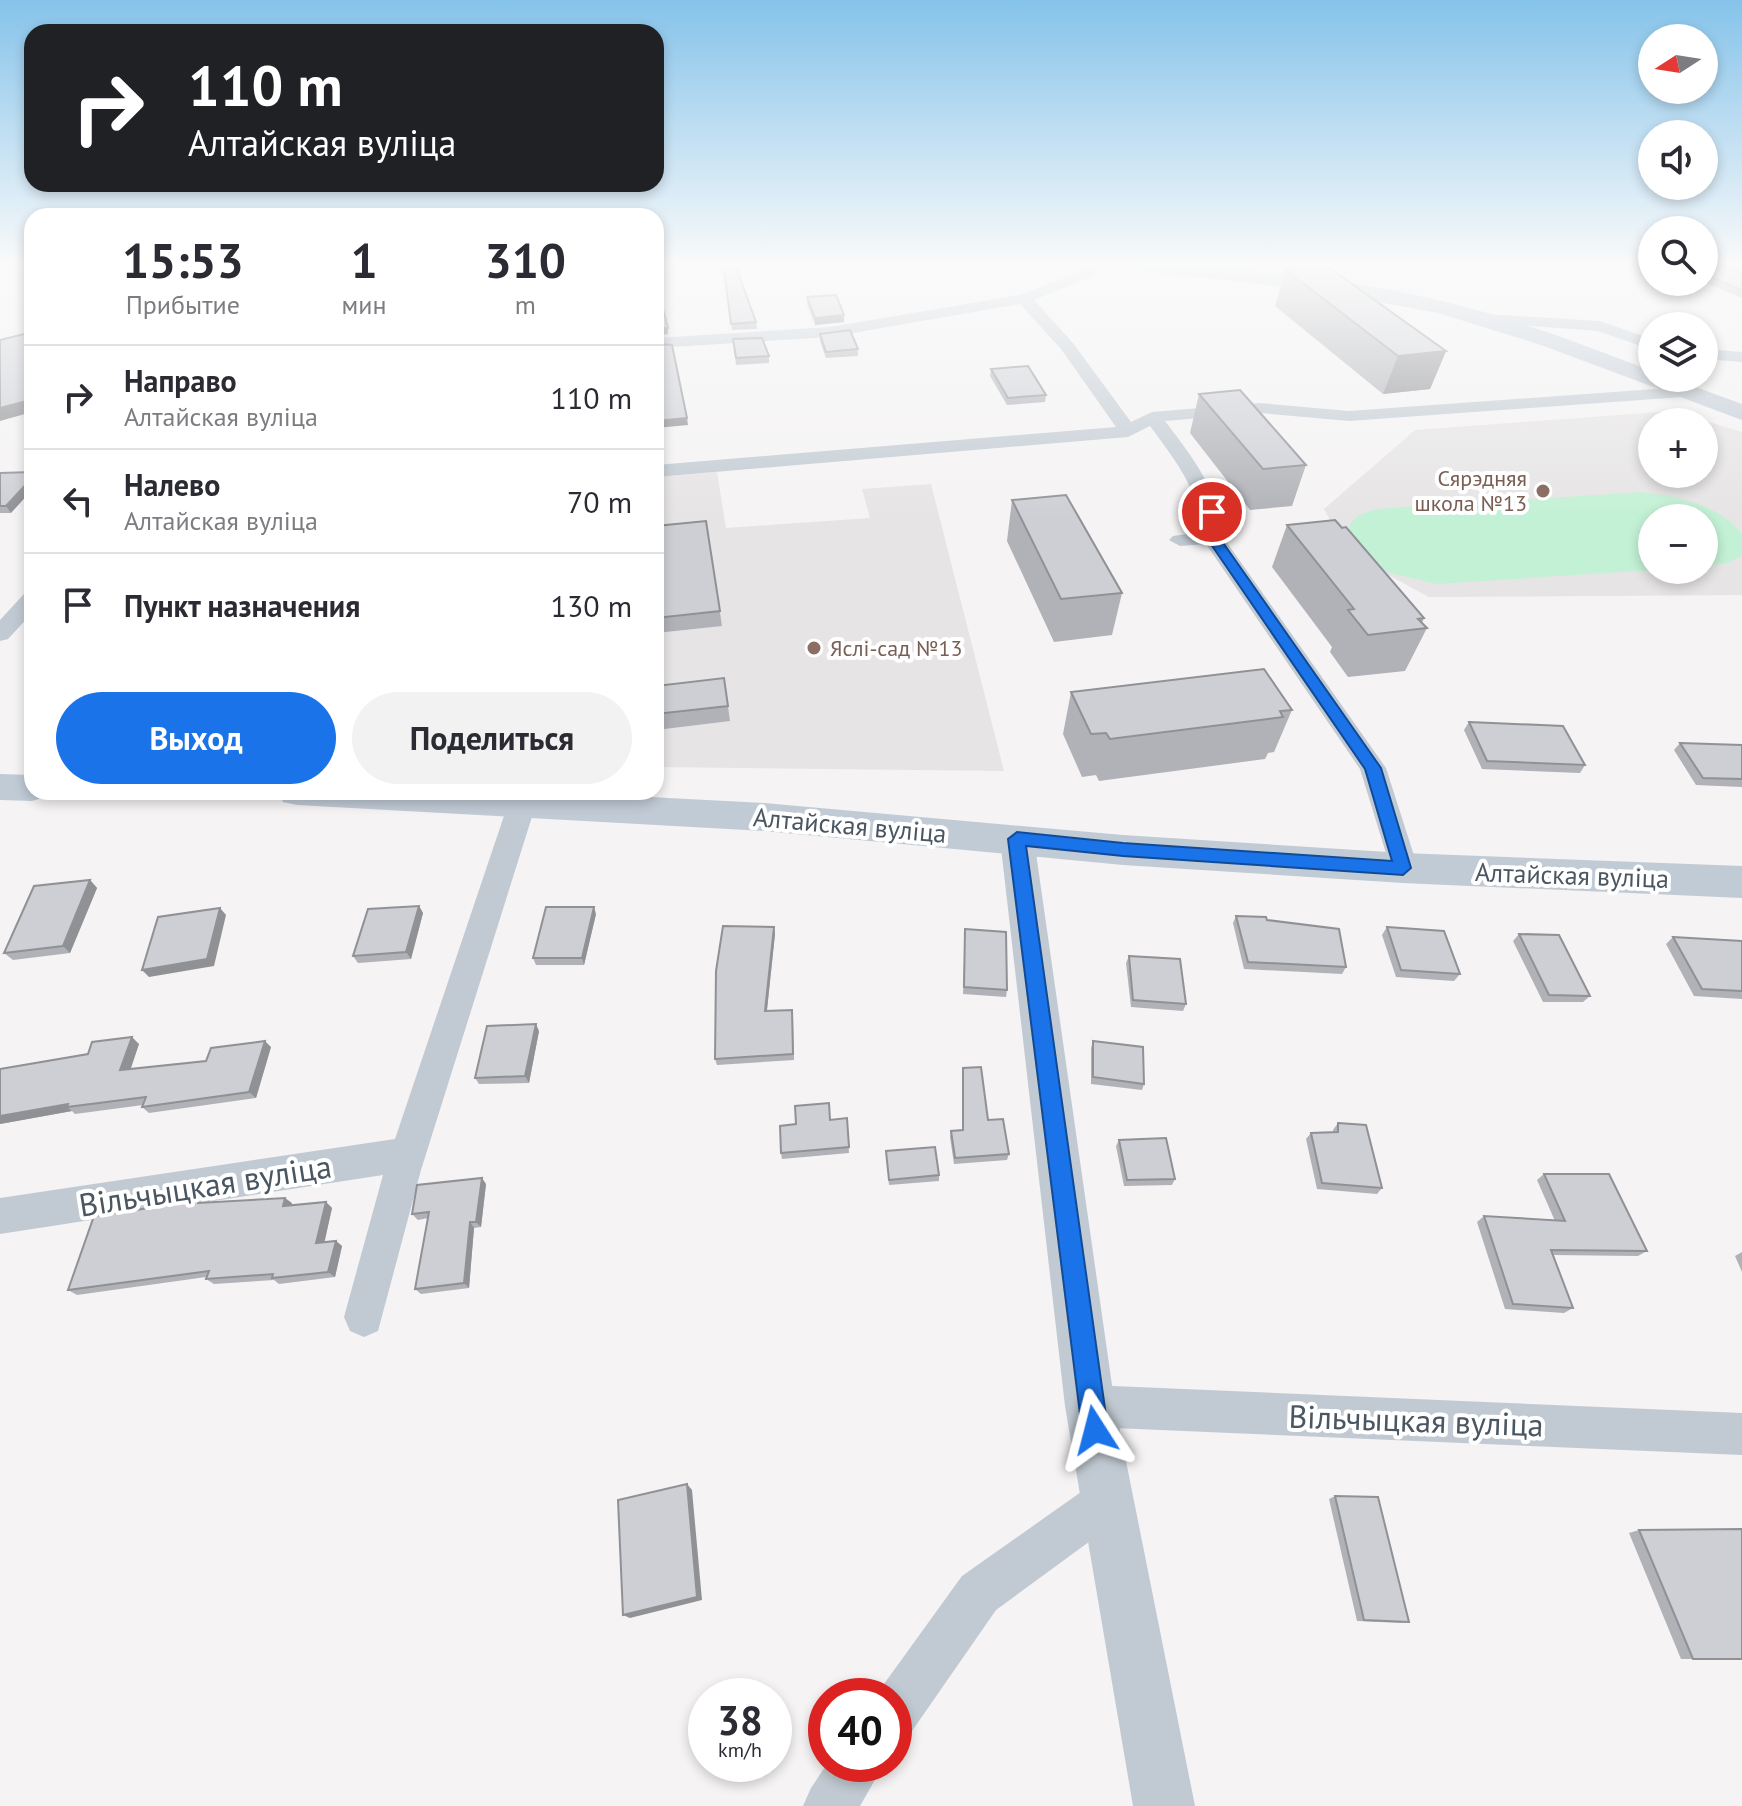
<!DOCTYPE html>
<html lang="ru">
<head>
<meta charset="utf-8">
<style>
	:root { --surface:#fff; --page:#f2f2f3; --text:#2b2b33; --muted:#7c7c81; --line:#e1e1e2; --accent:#1a73e8 }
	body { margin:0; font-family:"PT Sans",sans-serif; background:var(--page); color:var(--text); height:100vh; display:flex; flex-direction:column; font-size:30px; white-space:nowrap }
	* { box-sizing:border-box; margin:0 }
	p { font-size:26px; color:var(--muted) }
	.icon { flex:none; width:44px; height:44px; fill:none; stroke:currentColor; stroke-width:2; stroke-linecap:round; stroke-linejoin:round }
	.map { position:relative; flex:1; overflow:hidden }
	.side { position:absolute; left:24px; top:208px; width:640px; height:592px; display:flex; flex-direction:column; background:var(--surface); border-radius:24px; box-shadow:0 4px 12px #0003 }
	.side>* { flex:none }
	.hud { position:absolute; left:24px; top:24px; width:640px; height:168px; border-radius:24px; box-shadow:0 4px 12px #0003; background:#202124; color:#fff; overflow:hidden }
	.needle { width:52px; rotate:258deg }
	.tools { position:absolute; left:1638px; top:24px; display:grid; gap:16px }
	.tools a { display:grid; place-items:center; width:80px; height:80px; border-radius:50%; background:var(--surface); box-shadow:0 4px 12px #0003; font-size:40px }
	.speed { position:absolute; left:688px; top:1678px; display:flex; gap:16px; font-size:40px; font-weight:700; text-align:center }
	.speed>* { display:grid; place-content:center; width:104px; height:104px; border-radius:50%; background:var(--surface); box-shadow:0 4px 12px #0003; line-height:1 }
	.speed small { font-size:20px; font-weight:400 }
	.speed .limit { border:12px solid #d22; background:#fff; color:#111 }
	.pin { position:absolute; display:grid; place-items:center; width:68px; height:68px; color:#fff; margin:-34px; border:4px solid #fff; border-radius:50%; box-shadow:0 2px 8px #0007 }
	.me { position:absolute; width:88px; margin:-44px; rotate:351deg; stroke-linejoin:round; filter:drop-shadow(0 0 6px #0008) }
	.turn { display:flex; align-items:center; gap:28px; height:168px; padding:0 32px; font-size:36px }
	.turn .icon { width:104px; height:104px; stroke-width:2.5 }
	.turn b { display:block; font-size:56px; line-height:68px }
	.eta { display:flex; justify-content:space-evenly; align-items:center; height:136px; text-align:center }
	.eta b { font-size:48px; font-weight:700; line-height:56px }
	.cta { display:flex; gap:16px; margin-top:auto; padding:16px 32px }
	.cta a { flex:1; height:92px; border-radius:48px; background:var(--accent); color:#fff; font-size:32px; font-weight:700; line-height:92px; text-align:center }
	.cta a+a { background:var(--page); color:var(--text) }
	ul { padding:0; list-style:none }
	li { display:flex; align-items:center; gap:24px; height:104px; padding:0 32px; border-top:2px solid var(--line) }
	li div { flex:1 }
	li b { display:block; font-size:30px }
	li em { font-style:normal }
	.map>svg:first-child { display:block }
	.education { fill:#e6e4e5; fill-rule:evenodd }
	.green { fill:#c3f1d5 }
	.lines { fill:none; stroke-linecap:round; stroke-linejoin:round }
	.minor { fill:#c1cad2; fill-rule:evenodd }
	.tertiary { fill:#c1cad2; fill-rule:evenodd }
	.secondary { fill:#c1cbd6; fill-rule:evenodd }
	.wall { fill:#b0b2b7 }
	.shaded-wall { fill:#909195 }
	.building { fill:#cdcfd5; stroke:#909195; stroke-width:2 }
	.route { fill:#1a73e8; stroke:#114b97; stroke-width:2 }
	.education-dot { fill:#8d6e63; stroke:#fff; stroke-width:3 }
	.labels { text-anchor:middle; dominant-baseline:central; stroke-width:8; stroke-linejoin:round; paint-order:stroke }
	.far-education-label { font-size:22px; fill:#785e54; stroke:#fff; text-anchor:end }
	.street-label { font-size:26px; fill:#4a5661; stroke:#fff }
	.near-street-label { font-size:32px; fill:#4a5661; stroke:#fff }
</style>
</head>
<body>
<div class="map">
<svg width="1742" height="1806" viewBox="0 0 1742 1806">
	<rect width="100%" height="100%" fill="#f5f3f3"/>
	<!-- education -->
	<path class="education" d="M1672,411L1742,432V595L1429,597L1348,553L1324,509L1415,430ZM1652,422H1704V474H1652ZM1652,518H1704V570H1652Z
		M717,472L726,528L870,518L862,489L931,484L1004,771L656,767V477Z"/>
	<!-- green -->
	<path class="green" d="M1642,492C1678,496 1719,505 1742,534V555L1728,563L1704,566V518H1652L1653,570L1437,584L1383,571L1347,535C1349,514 1370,510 1388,508Z"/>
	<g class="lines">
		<!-- minor -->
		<path class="minor" d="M1087,265H1103L1091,277L1034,300L1073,343L1131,422L1152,412L1260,403L1349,411L1682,387L1691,392L1682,397L1349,421L1260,413L1165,421C1193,458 1218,489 1223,537L1386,768L1418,868L1413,876L1403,879L1393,876L1360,769L1206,544L1180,546L1169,540L1173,536L1201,532C1199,488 1174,459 1150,426L1128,437L656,477V465L1116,427L1061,349L1020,304L830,337L656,348V338L830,327L1020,295L1081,271Z
			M1483,314L1600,321L1652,339V350L1598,331L1477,322V316Z
			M1704,349L1742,352V362L1704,359Z
			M32,592V613L8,639L0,641V620L24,594Z
			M522,794L532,797L536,804L421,1170L378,1331L364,1337L350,1331L344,1317L383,1175L0,1234V1198L395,1139L508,804L512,797Z
			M1090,1385L1742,1413V1455L1090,1427L1075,1421L1069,1406L1075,1391Z
			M1107,1479L1123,1485L1129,1501L1123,1517L996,1610L912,1731L894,1738V1696L876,1695L962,1576L1091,1485Z
			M827,1764H884L860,1806H803L811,1788Z"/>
		<!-- tertiary -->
		<path class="tertiary" d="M1017,826L1029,830L1034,839L1115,1406L1195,1806H1133L1065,1406L1000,839L1005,830Z"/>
		<!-- secondary -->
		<path class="secondary" d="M1131,265C1252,265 1375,281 1491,314C1546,330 1599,351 1652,371V378H1671L1742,404V420L1541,345L1438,313L1314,290L1141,271Z
			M0,774L32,775V792H49L45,797L32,801L0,800Z
			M278,792H555L764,803L1123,835L1403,853L1742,866V898L1403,883L1123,865L764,831L297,805L283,802Z"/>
	</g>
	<!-- wall -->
	<path class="wall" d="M1704,265L1742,273V298L1704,282Z
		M724,270L756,322L757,329L732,330Z
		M1286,270L1446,351L1430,389L1383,394L1275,306Z
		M807,297L844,322L815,325L807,304Z
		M820,334L858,349V356L826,358L820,341Z
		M733,339L769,356V363L736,365Z
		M991,369L1046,395L1045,402L1007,405L990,376Z
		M1199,394L1306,465L1292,506L1250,510L1190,433Z
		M0,473L11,513H0Z
		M1012,500L1122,593L1112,635L1054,642L1007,541Z
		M706,521L722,626L656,633V526Z
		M1287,525L1424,618L1422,623L1427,628L1405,671L1348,677L1330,652L1332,647L1272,567Z
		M656,633L659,685L724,678L730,721L656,730Z
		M1071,692L1292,710L1274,752L1268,753L1265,759L1099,781L1096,775L1082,777L1063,734Z
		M1469,722L1585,765L1580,773L1482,769L1464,730Z
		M1680,743L1742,745V787L1696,785L1674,750Z
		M90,880L97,888L70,953L13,960L4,953Z
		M419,906L423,913L411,959L358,963L353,956Z
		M596,914L584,965H536L533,958Z
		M1236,916L1346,967L1342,974L1244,969L1233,923Z
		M774,927L775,934L767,1011L793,1017L794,1060L717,1065L715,1059Z
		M1387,927L1460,974L1454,981L1396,977L1382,935Z
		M965,929L1007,990L1006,997L963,994Z
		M1519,934L1590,996L1583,1002H1543L1513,941Z
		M1673,937L1742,941V999L1694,996L1666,944Z
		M1129,956L1186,1004L1183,1011L1131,1007L1126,963Z
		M539,1031L529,1083L479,1084L475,1078Z
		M1093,1041L1144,1084L1142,1090L1091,1084V1048Z
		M139,1044L130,1069L206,1061L271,1047L256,1098L149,1113L142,1107L143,1105L75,1114L72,1111L0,1124L88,1054Z
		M963,1068L988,1120L1009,1154L1007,1160L954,1164L950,1137L951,1131L962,1130Z
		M847,1118L849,1153L782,1159L781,1153L830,1120Z
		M1338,1123L1382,1188L1377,1194L1317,1189L1306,1139L1311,1133L1333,1132V1130Z
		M1119,1140L1175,1179L1172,1185L1124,1186L1116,1146Z
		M886,1151L939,1175V1181L889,1185Z
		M1544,1174L1647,1251L1638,1256L1553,1255L1573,1308L1564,1313L1505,1309L1477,1222L1484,1216L1555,1221L1537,1180Z
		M486,1184L481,1227L474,1228L469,1288L421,1294L415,1289L428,1218L418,1220L412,1214Z
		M326,1202L332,1208L324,1242L336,1241L342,1246L335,1277L279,1284L274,1280L214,1284L206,1279V1277L77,1295L68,1290L202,1203H292L291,1206Z
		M1742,1252V1272L1735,1256Z
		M1335,1496L1409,1622L1402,1623L1357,1621L1329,1499Z
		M1742,1529V1659H1681L1629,1533L1639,1530Z"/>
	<!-- shaded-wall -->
	<path class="shaded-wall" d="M844,315V322L815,325V318Z
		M668,328V334L656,336V329Z
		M1446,351L1430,389L1383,394L1398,356Z
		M27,401L32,412L0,421V408Z
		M687,418L688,425L656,428V421Z
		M32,478V490L11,513L6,506Z
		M656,633L660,701L657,686Z
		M90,880L97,888L70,953L63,946Z
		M419,906L423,913L411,959L406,952Z
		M594,907L596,914L584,965L582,958Z
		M220,908L226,915L214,966L149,977L142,970Z
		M774,927L775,934L766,1018L765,1011Z
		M536,1024L539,1031L529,1083L525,1076Z
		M132,1037L139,1044L128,1077L120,1070Z
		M265,1041L271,1047L256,1098L249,1092Z
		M68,1104L67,1107L72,1111L0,1124V1116Z
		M482,1178L486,1184L481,1227L476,1222Z
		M285,1198L292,1203L290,1212L283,1206Z
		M326,1202L332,1208L323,1249L316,1243Z
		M470,1222L474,1228L469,1288L464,1283Z
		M336,1241L342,1246L335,1277L328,1272Z
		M687,1484L692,1490L702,1600L630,1618L623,1615Z"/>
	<!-- building -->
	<path class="building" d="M1704,265H1721L1742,273V290L1704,274Z
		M1327,266L1446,351L1398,356L1286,270Z
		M736,267L756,322L731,324L724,270Z
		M836,295L844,315L815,318L807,297Z
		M664,312L668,328L656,329V313Z
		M850,330L858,349L826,352L820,334Z
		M32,332V415L27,401L0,408V340Z
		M762,338L769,356L736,358L733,339Z
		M656,344L672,345L687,418L656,421Z
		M1028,366L1046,395L1008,398L991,369Z
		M1240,390L1306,465L1263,469L1199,394Z
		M32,472V478L6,506H0V473Z
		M1066,495L1122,593L1061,599L1012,500Z
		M1335,520L1342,528L1346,527L1424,618L1418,619L1427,628L1368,635L1348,610L1354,609L1287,525Z
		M706,521L720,611L656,618V526Z
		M656,666L657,686L724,678L728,706L656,714Z
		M1264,669L1292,710L1280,711L1283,717L1110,739L1106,733L1091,734L1071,692Z
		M1469,722L1563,726L1585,765L1487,761Z
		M1680,743L1742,745V779L1703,778Z
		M90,880L63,946L4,953L34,886Z
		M419,906L406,952L353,956L368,909Z
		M546,907H594L582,958H533Z
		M220,908L207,959L142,970L158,917Z
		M1236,916L1266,917L1267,920L1339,929L1346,967L1248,962Z
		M723,926L774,927L765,1011L792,1010L793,1054L715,1059L716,971Z
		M1387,927L1444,931L1460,974L1401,970Z
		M965,929L1006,932L1007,990L964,987Z
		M1519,934L1559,935L1590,996L1549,995Z
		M1673,937L1742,941V991L1702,989Z
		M1129,956L1180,959L1186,1004L1133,1000Z
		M536,1024L525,1076L475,1078L487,1026Z
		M132,1037L120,1070L206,1061L211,1048L265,1041L249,1092L142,1107L146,1097L67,1107L68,1104L0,1116V1069L88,1054L92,1042Z
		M1093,1041L1143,1047L1144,1084L1093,1077Z
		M981,1067L988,1120L1003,1119L1009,1154L955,1158L951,1131L963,1130V1068Z
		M829,1103L830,1120L847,1118L849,1147L781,1153L780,1126L796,1124L795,1106Z
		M1338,1123L1366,1125L1382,1188L1322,1183L1311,1133L1338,1132Z
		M1166,1138L1175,1179L1127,1180L1119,1140Z
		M935,1147L939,1175L889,1180L886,1151Z
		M1544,1174H1609L1647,1251L1551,1250L1573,1308L1513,1304L1484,1216L1565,1221Z
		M482,1178L476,1222H470L464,1283L415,1289L429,1212L412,1214L417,1185Z
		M285,1198L283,1206L326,1202L316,1243L336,1241L328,1272L272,1278L273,1274L206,1279L209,1271L68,1290L94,1216L198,1201V1203Z
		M687,1484L697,1597L623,1615L618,1500Z
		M1335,1496L1378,1497L1409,1622L1364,1620Z
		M1742,1529V1659H1693L1639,1530Z"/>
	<!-- sky -->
	<linearGradient id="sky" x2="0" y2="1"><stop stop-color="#85c3ea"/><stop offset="0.51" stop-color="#fafafa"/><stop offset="1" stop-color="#fafafa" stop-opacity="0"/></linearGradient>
	<rect width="1742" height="518" fill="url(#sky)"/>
	<!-- route -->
	<path class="route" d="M1212,509L1218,512L1219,537L1381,768L1411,868L1403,875L1123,856L1026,846L1108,1430L1104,1439L1095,1443L1085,1439L1082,1430L1008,839L1017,832L1123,843L1392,861L1365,769L1206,537V512Z"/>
	<!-- markers -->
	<g class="education-dot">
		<circle cx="1543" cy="491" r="8"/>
		<circle cx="814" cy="648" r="8"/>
	</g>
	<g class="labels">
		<!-- far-education labels -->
		<g class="far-education-label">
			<text x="1527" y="478">Сярэдняя<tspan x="1527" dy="25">школа №13</tspan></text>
			<text x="830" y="648" text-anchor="start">Яслі-сад №13</text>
		</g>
		<!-- street labels -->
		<g class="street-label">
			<text transform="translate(850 825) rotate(5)">Алтайская вуліца</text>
			<text transform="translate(1572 875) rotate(2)">Алтайская вуліца</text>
		</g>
		<!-- near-street labels -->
		<g class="near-street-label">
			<text transform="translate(205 1185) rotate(-9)">Вільчыцкая вуліца</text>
			<text transform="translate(1416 1420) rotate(2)">Вільчыцкая вуліца</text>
		</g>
	</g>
</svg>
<div class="tools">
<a><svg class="needle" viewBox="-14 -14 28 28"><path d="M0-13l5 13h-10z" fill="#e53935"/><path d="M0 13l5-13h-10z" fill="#7c7c81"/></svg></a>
<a><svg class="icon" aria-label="sound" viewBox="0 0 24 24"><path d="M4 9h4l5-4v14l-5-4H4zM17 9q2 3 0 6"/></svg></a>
<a><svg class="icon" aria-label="search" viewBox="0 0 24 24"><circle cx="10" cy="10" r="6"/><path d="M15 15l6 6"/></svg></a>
<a><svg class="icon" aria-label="layers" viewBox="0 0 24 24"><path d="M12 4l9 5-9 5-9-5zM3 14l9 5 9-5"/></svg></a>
<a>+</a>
<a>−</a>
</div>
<div class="speed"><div>38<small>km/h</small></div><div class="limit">40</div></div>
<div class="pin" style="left:1212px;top:512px;background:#d93025"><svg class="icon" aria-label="arrive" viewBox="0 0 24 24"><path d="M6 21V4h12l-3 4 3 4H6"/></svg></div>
<svg class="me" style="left:1095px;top:1430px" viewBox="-20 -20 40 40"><path d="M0-17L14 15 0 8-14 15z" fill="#1a73e8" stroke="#fff" stroke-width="4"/></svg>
<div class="hud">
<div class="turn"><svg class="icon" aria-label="right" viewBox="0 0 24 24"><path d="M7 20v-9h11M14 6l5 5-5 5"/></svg><div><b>110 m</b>Алтайская вуліца</div></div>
</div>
<section class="side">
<div class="eta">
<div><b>15:53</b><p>Прибытие</p></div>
<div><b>1</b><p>мин</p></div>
<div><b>310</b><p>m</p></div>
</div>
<ul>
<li><svg class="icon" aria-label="right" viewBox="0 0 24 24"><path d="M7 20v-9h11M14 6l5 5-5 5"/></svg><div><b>Направо</b><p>Алтайская вуліца</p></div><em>110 m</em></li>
<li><svg class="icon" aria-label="left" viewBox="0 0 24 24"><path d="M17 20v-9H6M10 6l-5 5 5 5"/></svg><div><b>Налево</b><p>Алтайская вуліца</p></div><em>70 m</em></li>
<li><svg class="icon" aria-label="arrive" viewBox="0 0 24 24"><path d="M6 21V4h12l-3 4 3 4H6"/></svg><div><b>Пункт назначения</b></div><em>130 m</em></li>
</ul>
<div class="cta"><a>Выход</a><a>Поделиться</a></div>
</section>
</div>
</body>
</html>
